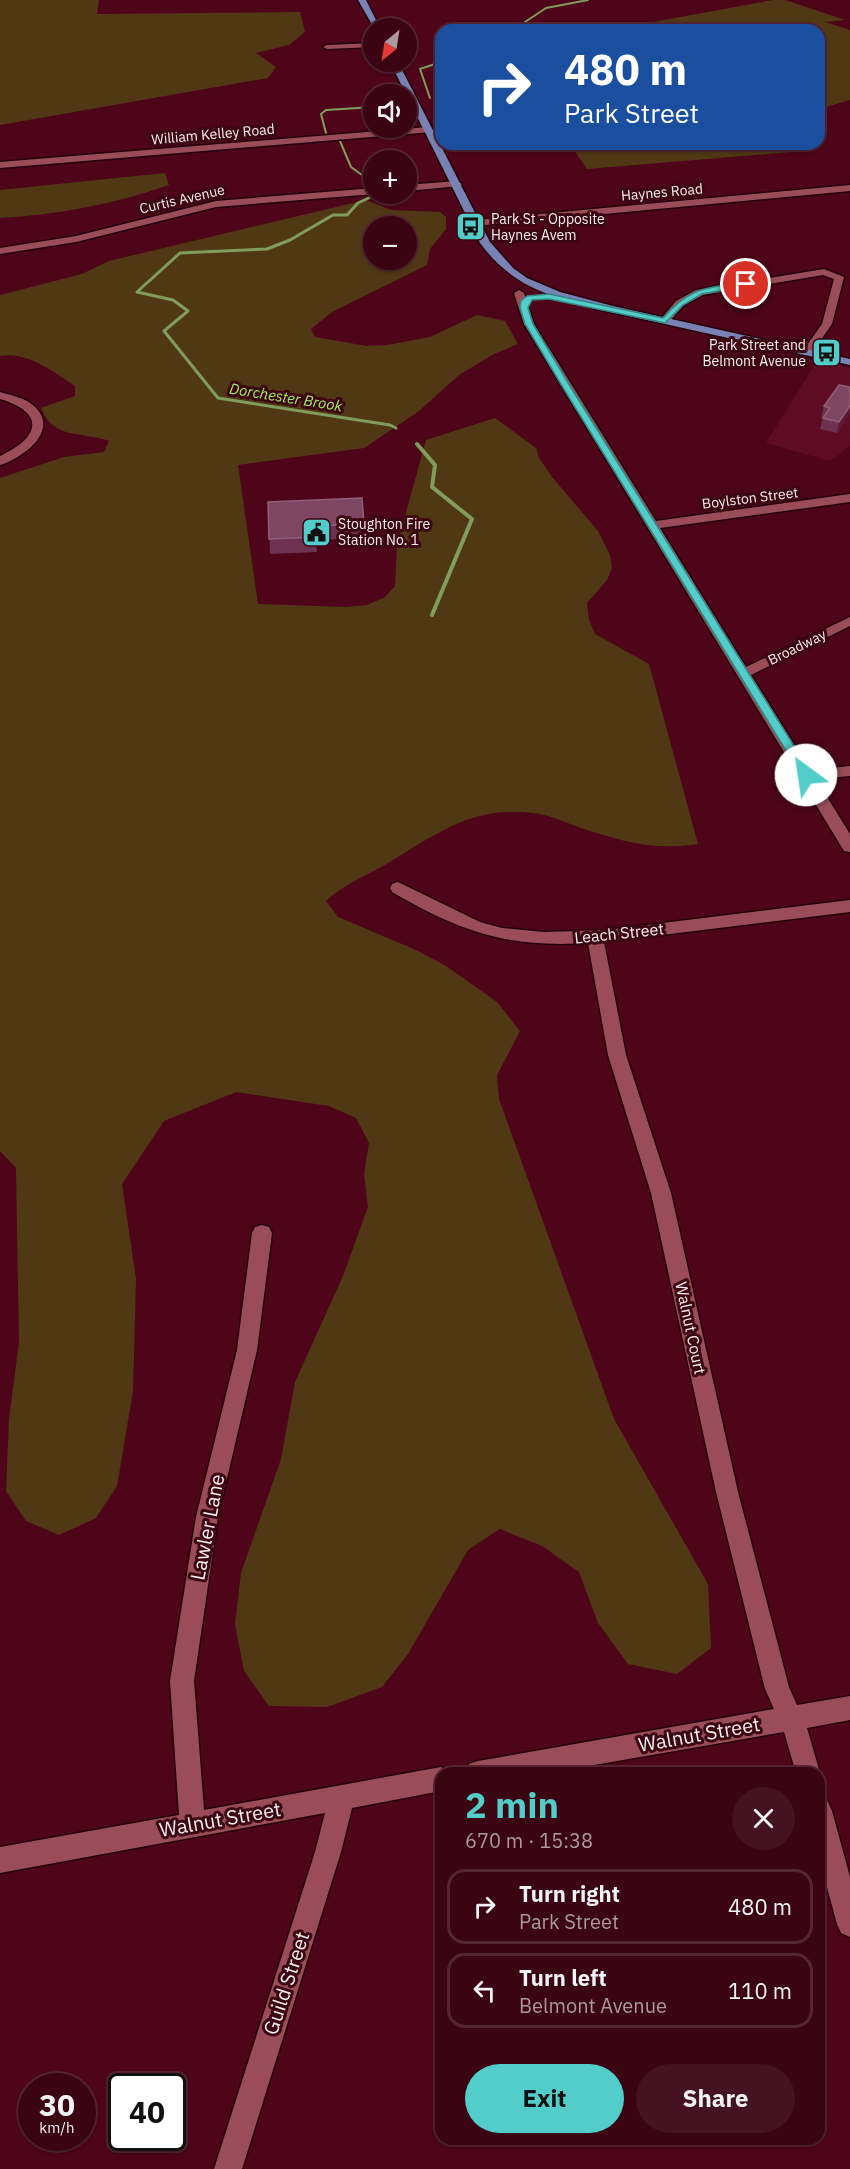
<!DOCTYPE html>
<html lang="en">
<head>
<meta charset="utf-8">
<style>
	:root { --surface:#3a0413; --page:#451221; --text:#f1f3f6; --muted:#ab98a0; --line:#542533; --accent:#53cdca }
	body { margin:0; font-family:"IBM Plex Sans",sans-serif; background:var(--page); color:var(--text); height:100vh; display:flex; flex-direction:column; font-size:22px; white-space:nowrap }
	* { box-sizing:border-box; margin:0 }
	p { font-size:20px; color:var(--muted) }
	.icon { flex:none; width:33px; height:33px; fill:none; stroke:currentColor; stroke-width:2; stroke-linecap:round; stroke-linejoin:round }
	.map { position:relative; flex:1; overflow:hidden }
	.drawer { position:absolute; left:435px; top:1767px; width:390px; height:378px; display:flex; flex-direction:column; background:var(--surface); border-radius:18px; box-shadow:0 2px 4px #0004,0 0 0 2px var(--line) }
	.drawer>* { flex:none }
	.banner { position:absolute; left:435px; top:24px; width:390px; height:126px; border-radius:18px; box-shadow:0 2px 4px #0004,0 0 0 2px var(--line); background:#1a4fa0; color:#fff; overflow:hidden }
	.needle { width:39px; rotate:210deg }
	.tools { position:absolute; left:363px; top:18px; display:grid; gap:12px }
	.tools a { display:grid; place-items:center; width:54px; height:54px; border-radius:50%; background:var(--surface); box-shadow:0 2px 4px #0004,0 0 0 2px var(--line); font-size:30px }
	.speed { position:absolute; left:18px; top:2073px; display:flex; gap:12px; font-size:30px; font-weight:700; text-align:center }
	.speed>* { display:grid; place-content:center; width:78px; height:78px; border-radius:50%; background:var(--surface); box-shadow:0 2px 4px #0004,0 0 0 2px var(--line); line-height:1 }
	.speed small { font-size:15px; font-weight:400 }
	.speed .limit { border:3px solid #111; border-radius:9px; background:#fff; color:#111 }
	.pin { position:absolute; display:grid; place-items:center; width:51px; height:51px; color:#fff; margin:-26px; border:3px solid #fff; border-radius:50%; box-shadow:0 2px 6px #0007 }
	.me { position:absolute; width:66px; margin:-33px; rotate:329deg; stroke-linejoin:round; filter:drop-shadow(0 0 4px #0008) }
	.turn { display:flex; align-items:center; gap:21px; height:126px; padding:0 30px; font-size:27px }
	.turn .icon { width:78px; height:78px; stroke-width:2.5 }
	.turn b { display:block; font-size:42px; line-height:51px }
	.round { display:grid; place-items:center; flex:none; width:63px; height:63px; border-radius:32px; background:var(--page) }
	.overview { display:flex; align-items:center; justify-content:space-between; height:102px; padding:0 30px }
	h1 { font-size:36px; font-weight:800; line-height:45px; color:var(--accent) }
	.cta { display:flex; gap:12px; margin-top:auto; padding:12px 30px }
	.cta a { flex:1; height:69px; border-radius:36px; background:var(--accent); color:#111; font-size:24px; font-weight:800; line-height:69px; text-align:center }
	.cta a+a { background:var(--page); color:var(--text) }
	ul { padding:0; list-style:none }
	li { display:flex; align-items:center; gap:18px; height:75px; margin:0 12px 9px; padding:0 18px; border:3px solid var(--line); border-radius:18px }
	li div { flex:1 }
	li b { display:block; font-size:22px }
	li em { font-style:normal }
	.map>svg:first-child { display:block }
	.built { fill:#5d0c23 }
	.green { fill:#513815; fill-rule:evenodd }
	.lines { fill:none; stroke-linecap:round; stroke-linejoin:round }
	.stream-far2 { stroke:#809d5c; stroke-width:2 }
	.stream-far1 { stroke:#809d5c; stroke-width:3 }
	.stream { stroke:#809d5c; stroke-width:4 }
	.minor-casing { stroke:#250209; stroke-width:3 }
	.major-casing { stroke:#250209; stroke-width:3 }
	.minor { fill:#9a4d58; fill-rule:evenodd }
	.major { fill:#7882b4; fill-rule:evenodd }
	.wall { fill:#6f3150 }
	.shaded-wall { fill:#5c1733 }
	.building { fill:#7e4661; stroke:#916078; stroke-width:1.5 }
	.route { fill:#53cdca; stroke:#368583; stroke-width:1.5 }
	.labels { text-anchor:middle; dominant-baseline:central; stroke-width:6; stroke-linejoin:round; paint-order:stroke }
	.far-street-label { font-size:14px; fill:#f9eff0; stroke:#3c0613 }
	.far-poi-label { font-size:14px; fill:#f9eff0; stroke:#3c0613; text-anchor:start }
	.far-water-label { font-size:15px; font-style:italic; fill:#a0ee5a; stroke:#3c0613 }
	.street-label { font-size:16px; fill:#f9eff0; stroke:#3c0613 }
	.near-street-label { font-size:20px; fill:#f9eff0; stroke:#3c0613 }
</style>
</head>
<body>
<div class="map">
<svg width="850" height="2169" viewBox="0 0 850 2169">
	<rect width="100%" height="100%" fill="#4e0519"/>
	<!-- built -->
	<path class="built" d="M817,361L850,368V446L830,461L766,443Z"/>
	<!-- green -->
	<path class="green" d="M0,0H99L97,14L300,12L305,32L289,45L256,53L276,67L268,78L0,125Z
		M773,0H785L845,20L825,22L850,30V100L819,109V30H609Z
		M570,144H794L803,151L587,169Z
		M165,173L169,185C115,204 57,215 0,218V190Z
		M366,200L391,210L440,212L446,217V229L430,249L427,265L332,312L311,329L315,337L367,346L387,345L430,337L477,315L505,321L518,344L492,355L459,375L419,411L364,448L238,465L258,604L346,607L367,605L385,597L395,586L397,545L426,440L495,418L536,448L539,458L552,477L598,531L610,555L612,568L607,580L587,603L589,620L595,634L649,664L698,844C651,851 621,841 578,827C565,822 552,816 539,814C473,803 436,835 383,866C363,877 343,885 326,901L338,917L416,950L446,966L497,1002L520,1031L497,1075L499,1099L614,1419L708,1584L711,1648L677,1674L628,1664L598,1623L579,1572L542,1546L500,1529L468,1550L408,1654L382,1687L327,1707L269,1706L244,1671L235,1624L241,1573L281,1459L295,1382L343,1276L368,1207L364,1174L369,1143L356,1118L329,1106L236,1092L164,1121L122,1184L136,1279L133,1391L117,1486L96,1518L59,1535L26,1521L6,1491L9,1419L19,1342L16,1168L0,1151V478L64,457L104,452L109,441C82,431 53,440 41,408L75,396V386C53,372 28,351 0,356V295L82,274L109,261ZM406,226V260H374V226Z"/>
	<g class="lines">
		<!-- stream-far2 -->
		<path class="stream-far2" d="M513,30L546,8L588,0
			M430,98L420,69L441,62
			M326,133L321,114L326,110L374,107
			M340,141L351,167L374,184"/>
		<!-- stream-far1 -->
		<path class="stream-far1" d="M377,194L358,203L347,215H333L290,240L267,249L180,253L137,292L173,300L188,311L164,331L218,398L390,425L396,428"/>
		<!-- stream -->
		<path class="stream" d="M417,444L435,465L432,487L472,519L432,615"/>
		<defs>
			<path id="minor" d="M374,43V47L327,49L323,47L327,45Z
				M428,127L431,128V132L0,168V162Z
				M457,181L462,184L460,186L406,191V185Z
				M850,185V191L476,226L471,223L476,220Z
				M374,188V194L216,207L76,242L0,254V248L76,236L216,201Z
				M824,269L844,277L832,324L811,354H803L802,352L822,324L834,279L823,275L703,295L684,305L669,322L660,320L676,301L696,290Z
				M519,290L524,293L534,324L656,521L850,494V502L660,528L746,667L850,617V626L751,675L810,770L850,766V776L816,779L850,834V852L844,851L524,324L514,293Z
				M0,392C11,395 25,398 34,406C61,430 23,458 0,465V456C39,438 47,413 0,399Z
				M398,882L480,922L502,928L544,932L606,930L850,900V912L604,942L626,1055L671,1193L738,1492L789,1687L797,1705L850,1696V1720L807,1728L820,1773L819,1776V1773H796L784,1732L548,1773H466L469,1764L478,1761L774,1709L765,1689L716,1492L651,1193L608,1055L588,943C507,948 461,932 392,892L390,888L392,884Z
				M262,1225L269,1227L272,1233L257,1350L218,1517L194,1681L204,1810L441,1767L451,1773H441V1791L352,1808L341,1852L242,2169H214L315,1852L325,1813L0,1873V1847L179,1815L170,1681L196,1517L237,1350L252,1233L255,1227Z
				M819,1798L828,1802L832,1811L850,1877V1937L841,1933L837,1924L819,1858Z"/>
			<path id="major" d="M358,0H366L380,28H374Z
				M390,62H398L490,242L513,268L527,278L560,292L613,306L850,359V365L593,308C583,303 569,301 557,297C524,287 500,270 480,243Z"/>
		</defs>
		<!-- minor casing -->
		<use href="#minor" class="minor-casing"/>
		<!-- major casing -->
		<use href="#major" class="major-casing"/>
		<!-- minor -->
		<use href="#minor" class="minor"/>
		<!-- major -->
		<use href="#major" class="major"/>
	</g>
	<!-- wall -->
	<path class="wall" d="M850,387V413L837,433L820,429L823,417H821L824,406Z
		M268,502L364,524L365,538L316,540L317,552L270,554Z"/>
	<!-- shaded-wall -->
	<path class="shaded-wall" d="M850,406V413L837,433L839,422Z"/>
	<!-- building -->
	<path class="building" d="M839,385L850,387V406L839,422L823,418L830,408L824,406Z
		M362,498L364,524L315,526L316,537L269,539L268,502Z"/>
	<!-- route -->
	<path class="route" d="M746,282L748,283V286L702,294L683,305L665,323L549,299L532,300L528,308L533,324L570,386L812,775L806,779L801,775L562,386L525,324L520,308L521,301L527,296L549,294L663,318C691,286 707,288 746,282Z"/>
	<!-- icons -->
	<defs>
		<symbol id="bus-square" viewBox="-11 -11 22 22"><rect x="-9" y="-9" width="18" height="18" rx="4" fill="#53cdca" stroke="#3c0613"/><path d="M-5-6H5V4H4V6H2V4H-2V6H-4V4H-5ZM-3.5-4V0h7V-4ZM-3.5 1.2v1.5H-2V1.2ZM2 1.2v1.5H3.5V1.2Z" fill="#111"/></symbol>
		<symbol id="civic-square" viewBox="-11 -11 22 22"><rect x="-9" y="-9" width="18" height="18" rx="4" fill="#53cdca" stroke="#3c0613"/><path d="M-.6-6.5H3V-4.5H.6V-3L4-1V1h2V6H-6V1h2V-1L-.6-3ZM-1.2 2.5V6h2.4V2.5Z" fill="#111"/></symbol>
	</defs>
	<g fill-rule="evenodd">
		<use href="#bus-square" x="454" y="210" width="33" height="33"/>
		<use href="#bus-square" x="810" y="336" width="33" height="33"/>
		<use href="#civic-square" x="300" y="516" width="33" height="33"/>
	</g>
	<g class="labels">
		<!-- far-street labels -->
		<g class="far-street-label">
			<text transform="translate(213 134) rotate(-5)">William Kelley Road</text>
			<text transform="translate(662 192) rotate(-5)">Haynes Road</text>
			<text transform="translate(182 199) rotate(-13)">Curtis Avenue</text>
			<text transform="translate(750 498) rotate(-7)">Boylston Street</text>
			<text transform="translate(797 647) rotate(-26)">Broadway</text>
		</g>
		<!-- far-poi labels -->
		<g class="far-poi-label">
			<text x="491" y="219">Park St - Opposite<tspan x="491" dy="16">Haynes Avem</tspan></text>
			<text x="806" y="345" text-anchor="end">Park Street and<tspan x="806" dy="16">Belmont Avenue</tspan></text>
			<text x="338" y="524">Stoughton Fire<tspan x="338" dy="16">Station No. 1</tspan></text>
		</g>
		<!-- far-water labels -->
		<g class="far-water-label">
			<text transform="translate(286 397) rotate(9)">Dorchester Brook</text>
		</g>
		<!-- street labels -->
		<g class="street-label">
			<text transform="translate(619 933) rotate(-6)">Leach Street</text>
			<text transform="translate(691 1328) rotate(78)">Walnut Court</text>
		</g>
		<!-- near-street labels -->
		<g class="near-street-label">
			<text transform="translate(207 1527) rotate(-79)">Lawler Lane</text>
			<text transform="translate(699 1734) rotate(-10)">Walnut Street</text>
			<text transform="translate(220 1819) rotate(-10)">Walnut Street</text>
			<text transform="translate(286 1983) rotate(-72)">Guild Street</text>
		</g>
	</g>
</svg>
<div class="tools">
<a><svg class="needle" viewBox="-14 -14 28 28"><path d="M0-13l5 13h-10z" fill="#e53935"/><path d="M0 13l5-13h-10z" fill="#ab98a0"/></svg></a>
<a><svg class="icon" aria-label="sound" viewBox="0 0 24 24"><path d="M4 9h4l5-4v14l-5-4H4zM17 9q2 3 0 6"/></svg></a>
<a>+</a>
<a>−</a>
</div>
<div class="speed"><div>30<small>km/h</small></div><div class="limit">40</div></div>
<div class="pin" style="left:746px;top:284px;background:#d93025"><svg class="icon" aria-label="arrive" viewBox="0 0 24 24"><path d="M6 21V4h12l-3 4 3 4H6"/></svg></div>
<svg class="me" style="left:806px;top:775px" viewBox="-20 -20 40 40"><circle r="19" fill="#fff"/><path d="M0-13L10 11 0 6-10 11z" fill="#53cdca"/></svg>
<div class="banner">
<div class="turn"><svg class="icon" aria-label="right" viewBox="0 0 24 24"><path d="M7 20v-9h11M14 6l5 5-5 5"/></svg><div><b>480 m</b>Park Street</div></div>
</div>
<section class="drawer">
<div class="overview"><div><h1>2 min</h1><p>670 m · 15:38</p></div><a class="round"><svg class="icon" aria-label="close" viewBox="0 0 24 24"><path d="M6 6l12 12M18 6L6 18"/></svg></a></div>
<ul>
<li><svg class="icon" aria-label="right" viewBox="0 0 24 24"><path d="M7 20v-9h11M14 6l5 5-5 5"/></svg><div><b>Turn right</b><p>Park Street</p></div><em>480 m</em></li>
<li><svg class="icon" aria-label="left" viewBox="0 0 24 24"><path d="M17 20v-9H6M10 6l-5 5 5 5"/></svg><div><b>Turn left</b><p>Belmont Avenue</p></div><em>110 m</em></li>
</ul>
<div class="cta"><a>Exit</a><a>Share</a></div>
</section>
</div>
</body>
</html>
